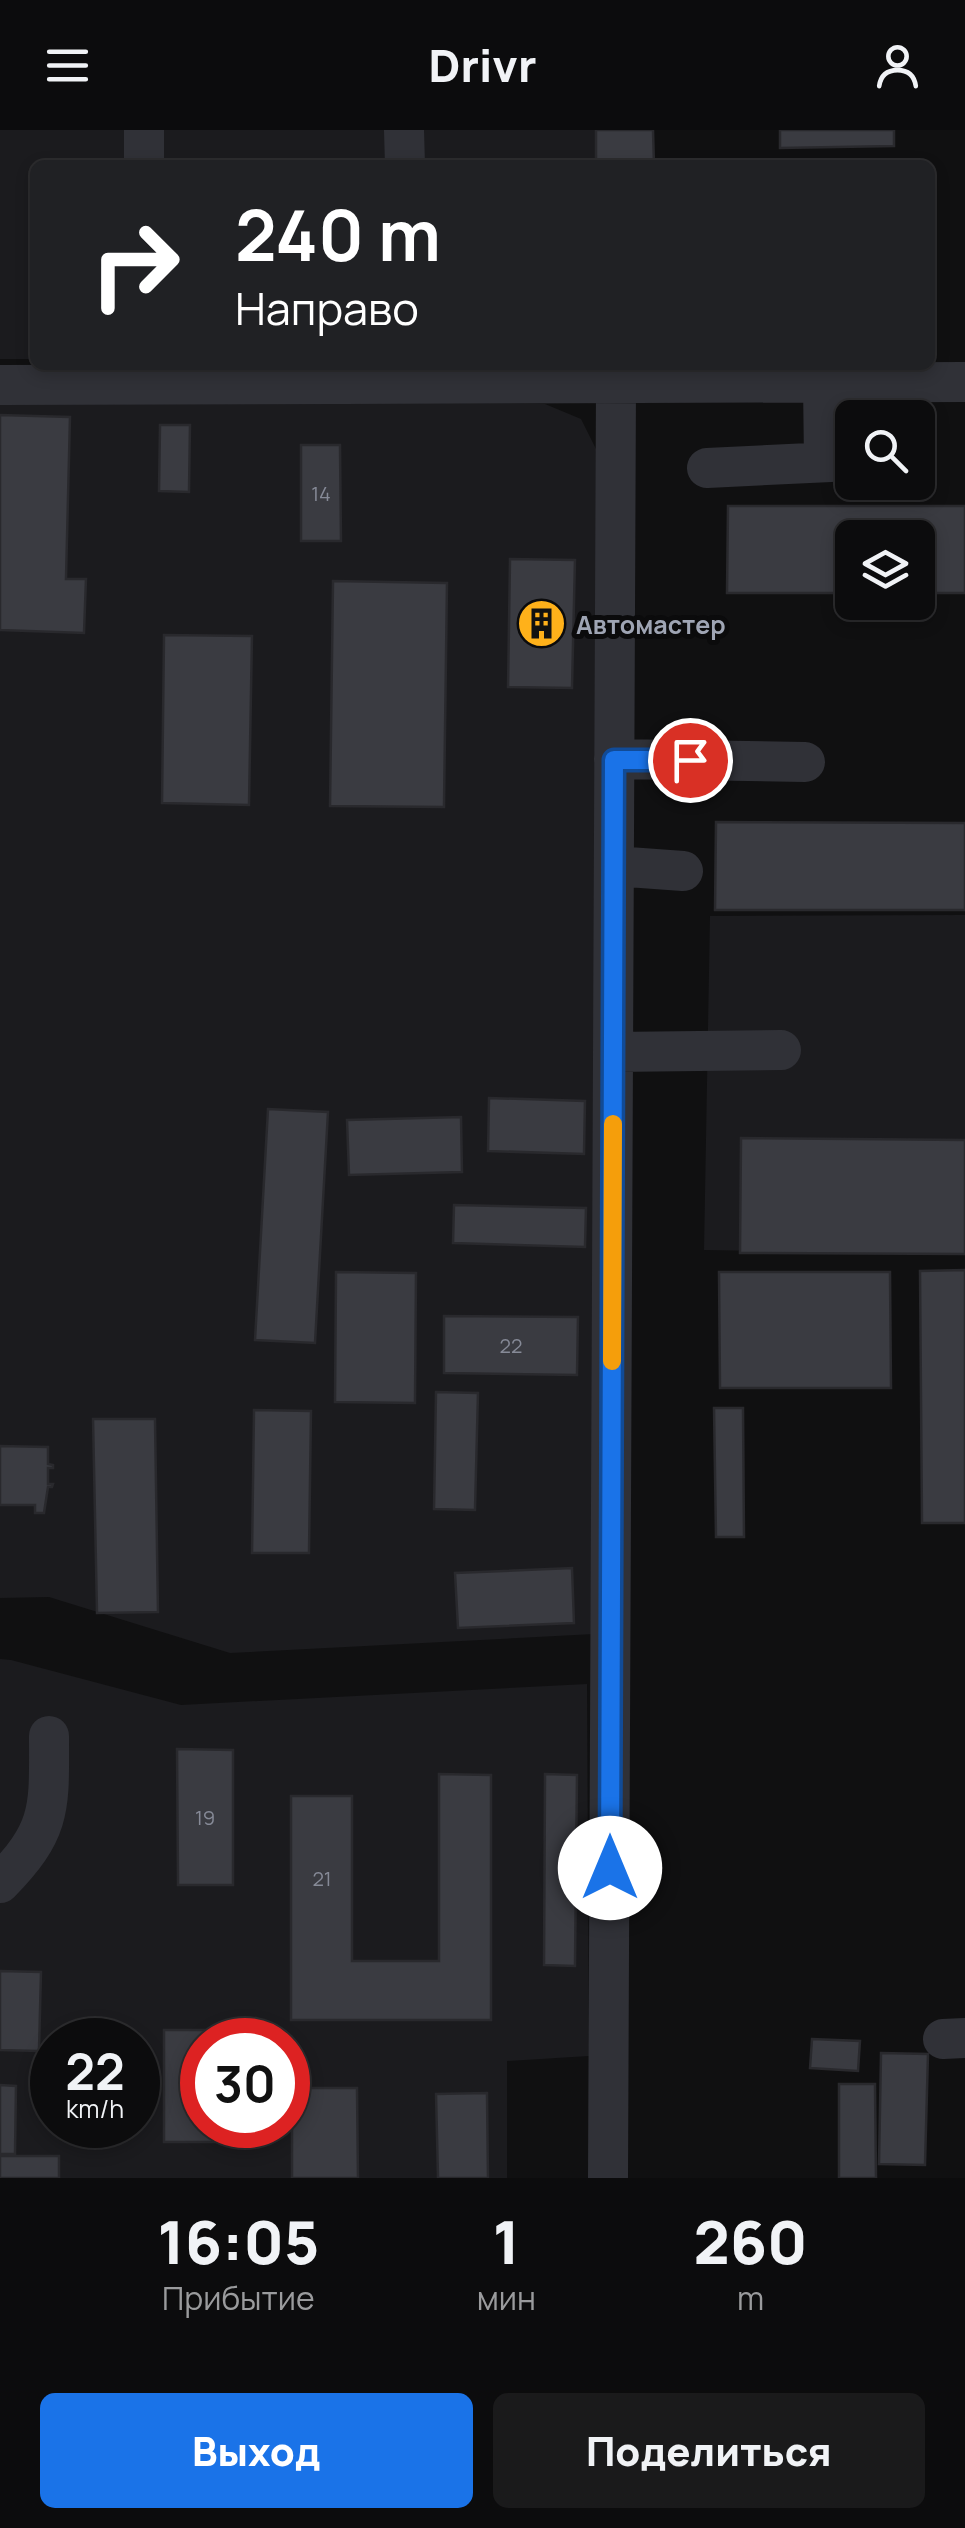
<!DOCTYPE html>
<html lang="ru">
<head>
<meta charset="utf-8">
<style>
	:root { --surface:#0c0c0d; --page:#1a1a1b; --text:#f1f3f6; --muted:#9a9b9d; --line:#2c2c2e; --accent:#1a73e8 }
	body { margin:0; font-family:Manrope,sans-serif; background:var(--page); color:var(--text); height:100vh; display:flex; flex-direction:column; font-size:38px; white-space:nowrap }
	* { box-sizing:border-box; margin:0 }
	p { font-size:32px; color:var(--muted) }
	.icon { flex:none; width:55px; height:55px; fill:none; stroke:currentColor; stroke-width:2; stroke-linecap:round; stroke-linejoin:round }
	.map { position:relative; height:2048px; overflow:hidden }
	.details { display:flex; flex-direction:column; background:var(--surface); flex:1 }
	.details>* { flex:none }
	.top-card { position:absolute; left:30px; top:30px; width:905px; height:210px; border-radius:15px; box-shadow:0 5px 15px #0003,0 0 0 2px var(--line); background:#202124; color:#fff; overflow:hidden }
	.controls { position:absolute; left:835px; top:270px; display:grid; gap:20px }
	.controls a { display:grid; place-items:center; width:100px; height:100px; border-radius:15px; background:var(--surface); box-shadow:0 5px 15px #0003,0 0 0 2px var(--line); font-size:50px }
	.speed { position:absolute; left:30px; top:1888px; display:flex; gap:20px; font-size:50px; font-weight:700; text-align:center }
	.speed>* { display:grid; place-content:center; width:130px; height:130px; border-radius:50%; background:var(--surface); box-shadow:0 5px 15px #0003,0 0 0 2px var(--line); line-height:1 }
	.speed small { font-size:25px; font-weight:400 }
	.speed .limit { border:15px solid #d22; background:#fff; color:#111 }
	.pin { position:absolute; display:grid; place-items:center; width:85px; height:85px; color:#fff; margin:-42px; border:5px solid #fff; border-radius:50%; box-shadow:0 2px 10px #0007 }
	.me { position:absolute; width:110px; margin:-55px; rotate:0deg; stroke-linejoin:round; filter:drop-shadow(0 0 8px #0008) }
	.turn { display:flex; align-items:center; gap:35px; height:210px; padding:0 40px; font-size:45px }
	.turn .icon { width:130px; height:130px; stroke-width:2.5 }
	.turn b { display:block; font-size:70px; line-height:85px }
	.eta { display:flex; justify-content:space-evenly; align-items:center; height:170px; text-align:center }
	.eta b { font-size:60px; font-weight:800; line-height:70px }
	.button { display:flex; gap:20px; margin-top:auto; padding:20px 40px }
	.button a { flex:1; height:115px; border-radius:15px; background:var(--accent); color:#fff; font-size:40px; font-weight:800; line-height:115px; text-align:center }
	.button a+a { background:var(--page); color:var(--text) }
	header { display:flex; justify-content:space-between; align-items:center; height:130px; padding:0 40px; background:var(--surface); font-size:45px; font-weight:800 }
	.map>svg:first-child { display:block }
	.built { fill:#1b1b1e; fill-rule:evenodd }
	.building { fill:#3a3b41; stroke:#29292d; stroke-width:2.5 }
	.lines { fill:none; stroke-linecap:round; stroke-linejoin:round }
	.minor { stroke:#303137; stroke-width:40 }
	.route-casing { stroke:#114b97; stroke-width:25 }
	.route { stroke:#1a73e8; stroke-width:18 }
	.slow { stroke:#f59e0b; stroke-width:18 }
	.labels { text-anchor:middle; dominant-baseline:central; stroke-width:10; stroke-linejoin:round; paint-order:stroke }
	.number-label { font-size:20px; fill:#868a97 }
	.poi-label { font-size:25px; font-weight:bold; fill:#9fa5b4; stroke:#0b0b0c; text-anchor:start }
</style>
</head>
<body>
<header><svg class="icon" aria-label="menu" viewBox="0 0 24 24"><path d="M4 6h16M4 12h16M4 18h16"/></svg>Drivr<svg class="icon" aria-label="person" viewBox="0 0 24 24"><circle cx="12" cy="8" r="4"/><path d="M4 21q1-7 8-7t8 7"/></svg></header>
<div class="map">
<svg width="965" height="2048" viewBox="0 0 965 2048">
	<rect width="100%" height="100%" fill="#101011"/>
	<!-- built -->
	<path class="built" d="M0,0H607V35H35V229H0Z
		M0,274H545L581,289L597,321L594,1504L230,1523L49,1467L0,1468Z
		M965,785V1124L704,1120L710,786Z
		M0,1529L11,1530L181,1575L587,1554L589,1926L507,1931V2048H0ZM52,1910H138V1995H52ZM202,1910H288V1995H202Z"/>
	<!-- building -->
	<path class="building" d="M596,0H653L654,35H596Z
		M780,0H894V16L780,18Z
		M0,285L70,287L66,449H86L84,503L0,500Z
		M160,295H190L189,362L159,361Z
		M301,315H340L341,411H301Z
		M728,376H965V463H918V408H852V463H727Z
		M510,429L575,430L572,558L508,557Z
		M333,451L447,453L444,677L330,676Z
		M164,505L252,506L249,675L162,673Z
		M716,692L965,693V780H715Z
		M489,968L585,971L584,1024L488,1021Z
		M268,979L328,982L315,1213L255,1210Z
		M461,987L462,1042L349,1045L347,990Z
		M741,1008L965,1010V1124L740,1123Z
		M454,1075L586,1078L585,1117L453,1113Z
		M965,1140V1393H922L920,1141Z
		M336,1142L416,1143L415,1273L335,1272Z
		M719,1142H890L891,1258H720Z
		M444,1186L578,1187L577,1245L444,1243Z
		M436,1262L478,1263L475,1380L434,1379Z
		M714,1278H743L744,1407H716Z
		M254,1280L311,1281L309,1423H252Z
		M93,1289H155L158,1482L97,1483Z
		M0,1316L48,1317V1334L53,1335V1338H48V1354H53L52,1357H48L44,1383H35V1375H0Z
		M572,1438L574,1493L458,1498L455,1443Z
		M177,1619L233,1620V1755H178Z
		M439,1644L491,1645V1890H291V1666H352V1831H439Z
		M545,1644L577,1645L575,1836L544,1835Z
		M0,1841L41,1842L39,1921L0,1920Z
		M164,1900H235V1910H202V1995H235V2012H164Z
		M812,1909L860,1911L858,1941L810,1938Z
		M881,1923L928,1924L925,2035L879,2034Z
		M839,1954H875L876,2048H839Z
		M0,1955L16,1956L15,2024H0Z
		M292,1958H357L358,2048H292Z
		M487,1963L488,2048H438L436,1964Z
		M0,2026H59V2048H0Z"/>
	<g class="lines">
		<!-- minor -->
		<path class="minor" d="M144,0V35
			M404,0L405,35
			M823,253L824,331
			M0,255L965,252
			M707,338L852,331
			M614,629L805,632
			M614,736L683,741
			M613,922L781,920
			M0,1753C53,1699 49,1677 49,1606
			M943,1909L965,1908
			M608,2048L616,255"/>
	</g>
	<g class="lines">
		<defs>
			<path id="route" d="M610,1738L614,630H690"/>
		</defs>
		<!-- route casing -->
		<use href="#route" class="route-casing"/>
		<!-- route -->
		<use href="#route" class="route"/>
		<!-- slow -->
		<path class="slow" d="M612,1231L613,994"/>
	</g>
	<!-- icons -->
	<defs>
		<symbol id="building-disc" viewBox="-11 -11 22 22"><circle r="9.5" fill="#ffb11a" stroke="#0b0b0c"/><path d="M-4-6H4V6H1V3H-1V6H-4ZM-2.5-4.3h1.7v1.8h-1.7ZM.8-4.3h1.7v1.8H.8ZM-2.5-1h1.7V.8h-1.7ZM.8-1h1.7V.8H.8Z" fill="#111"/></symbol>
	</defs>
	<g fill-rule="evenodd">
		<use href="#building-disc" x="514" y="466" width="55" height="55"/>
	</g>
	<g class="labels">
		<!-- number labels -->
		<g class="number-label">
			<text x="321" y="363">14</text>
			<text x="511" y="1215">22</text>
			<text x="205" y="1687">19</text>
			<text x="322" y="1748">21</text>
		</g>
		<!-- poi labels -->
		<g class="poi-label">
			<text x="576" y="494">Автомастер</text>
		</g>
	</g>
</svg>
<div class="controls">
<a><svg class="icon" aria-label="search" viewBox="0 0 24 24"><circle cx="10" cy="10" r="6"/><path d="M15 15l6 6"/></svg></a>
<a><svg class="icon" aria-label="layers" viewBox="0 0 24 24"><path d="M12 4l9 5-9 5-9-5zM3 14l9 5 9-5"/></svg></a>
</div>
<div class="speed"><div>22<small>km/h</small></div><div class="limit">30</div></div>
<div class="pin" style="left:690px;top:630px;background:#d93025"><svg class="icon" aria-label="arrive" viewBox="0 0 24 24"><path d="M6 21V4h12l-3 4 3 4H6"/></svg></div>
<svg class="me" style="left:610px;top:1738px" viewBox="-20 -20 40 40"><circle r="19" fill="#fff"/><path d="M0-13L10 11 0 6-10 11z" fill="#1a73e8"/></svg>
<div class="top-card">
<div class="turn"><svg class="icon" aria-label="right" viewBox="0 0 24 24"><path d="M7 20v-9h11M14 6l5 5-5 5"/></svg><div><b>240 m</b>Направо</div></div>
</div>
</div>
<section class="details">
<div class="eta">
<div><b>16:05</b><p>Прибытие</p></div>
<div><b>1</b><p>мин</p></div>
<div><b>260</b><p>m</p></div>
</div>
<div class="button"><a>Выход</a><a>Поделиться</a></div>
</section>
</body>
</html>
